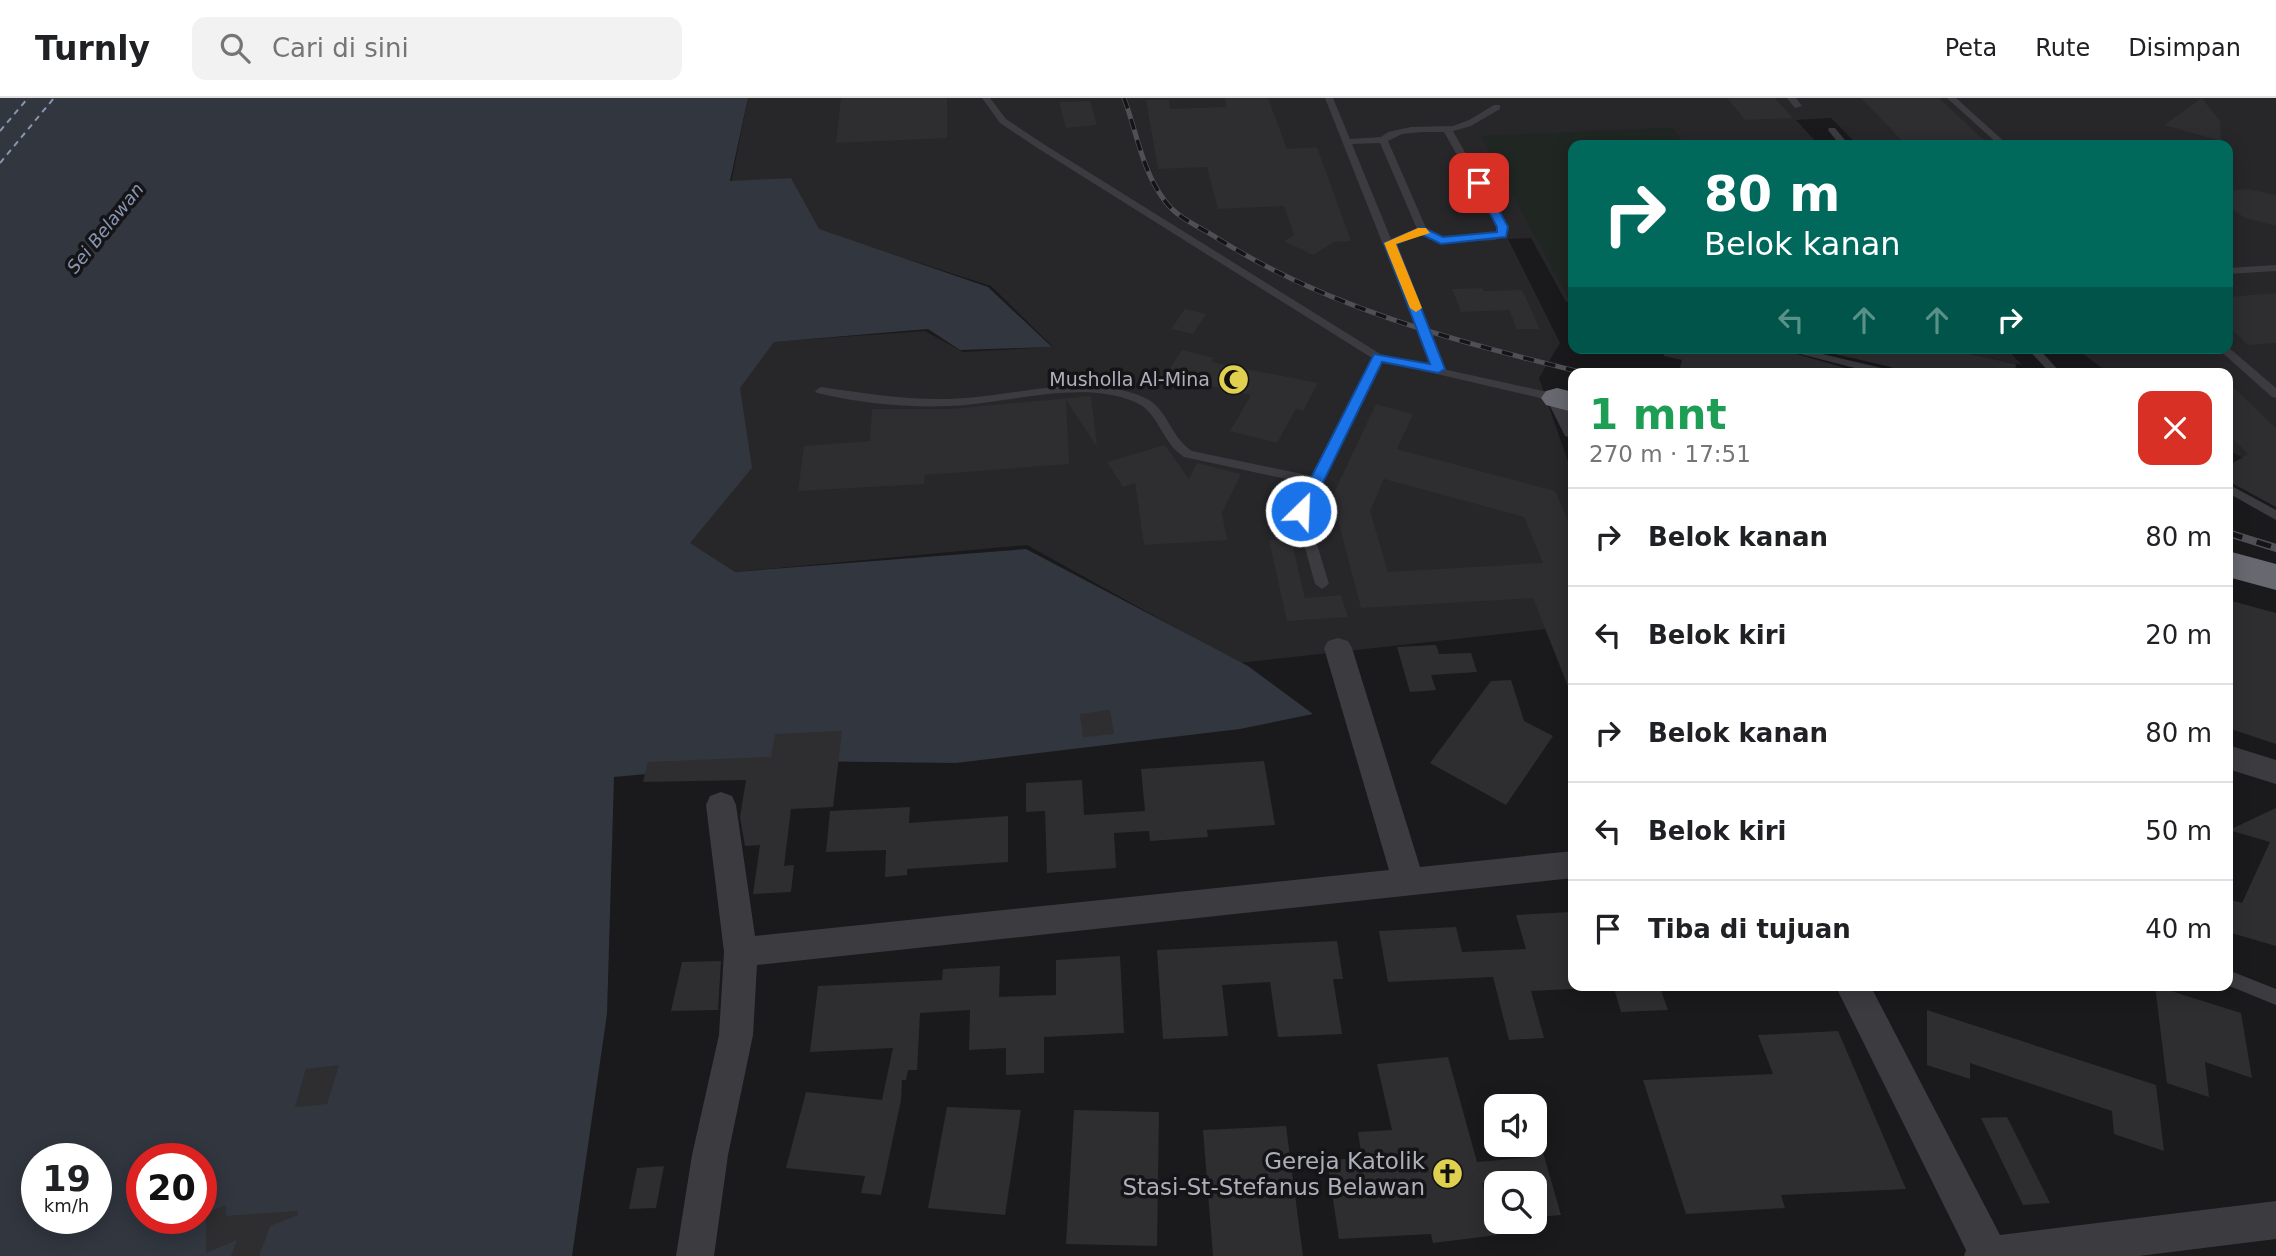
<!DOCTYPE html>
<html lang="id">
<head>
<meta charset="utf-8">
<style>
	:root { --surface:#fff; --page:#f2f2f2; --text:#202124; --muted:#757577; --line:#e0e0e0 }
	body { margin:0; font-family:"DejaVu Sans",sans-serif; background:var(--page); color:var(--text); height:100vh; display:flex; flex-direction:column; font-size:26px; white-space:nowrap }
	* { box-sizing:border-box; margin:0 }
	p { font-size:23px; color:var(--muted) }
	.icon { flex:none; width:38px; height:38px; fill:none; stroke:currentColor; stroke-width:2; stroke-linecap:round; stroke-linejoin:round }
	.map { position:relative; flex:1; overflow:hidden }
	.sheet { position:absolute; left:1568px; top:270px; width:665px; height:623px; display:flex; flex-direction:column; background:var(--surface); border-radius:14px; box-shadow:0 4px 18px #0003 }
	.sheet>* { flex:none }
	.banner { position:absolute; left:1568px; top:42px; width:665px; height:214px; border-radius:14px; box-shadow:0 4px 18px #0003; background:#00695c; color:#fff; overflow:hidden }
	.buttons { position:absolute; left:1484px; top:996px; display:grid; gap:14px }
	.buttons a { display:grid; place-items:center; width:63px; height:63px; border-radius:14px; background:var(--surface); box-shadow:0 4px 18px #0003; font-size:35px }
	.speed { position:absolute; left:21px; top:1045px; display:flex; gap:14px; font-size:35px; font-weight:700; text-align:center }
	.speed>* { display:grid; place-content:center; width:91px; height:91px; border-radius:50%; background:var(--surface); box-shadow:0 4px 18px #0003; line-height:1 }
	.speed small { font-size:18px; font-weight:400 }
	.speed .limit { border:10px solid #d22; background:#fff; color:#111 }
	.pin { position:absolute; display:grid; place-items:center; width:60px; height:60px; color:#fff; margin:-30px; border-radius:14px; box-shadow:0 4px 10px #0006 }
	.me { position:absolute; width:77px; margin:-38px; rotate:24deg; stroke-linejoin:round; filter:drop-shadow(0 0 5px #0008) }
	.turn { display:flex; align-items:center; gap:24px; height:147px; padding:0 21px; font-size:32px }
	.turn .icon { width:91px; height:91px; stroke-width:2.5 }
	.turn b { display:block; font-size:49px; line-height:60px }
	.lanes { display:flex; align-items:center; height:66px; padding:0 21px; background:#0003; justify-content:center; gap:35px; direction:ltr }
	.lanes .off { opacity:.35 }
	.round { display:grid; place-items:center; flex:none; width:74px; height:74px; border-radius:14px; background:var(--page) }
	.head { display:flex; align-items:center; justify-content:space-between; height:119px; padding:0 21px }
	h1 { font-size:42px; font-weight:700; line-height:52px; color:#1e9e55 }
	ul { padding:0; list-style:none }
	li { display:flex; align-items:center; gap:21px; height:98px; padding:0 21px; border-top:2px solid var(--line) }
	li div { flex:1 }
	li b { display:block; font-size:26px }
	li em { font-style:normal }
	header { display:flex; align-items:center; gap:42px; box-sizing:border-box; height:98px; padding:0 35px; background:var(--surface); border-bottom:2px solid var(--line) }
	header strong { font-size:33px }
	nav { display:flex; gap:38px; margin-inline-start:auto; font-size:24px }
	.search { width:490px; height:63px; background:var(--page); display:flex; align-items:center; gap:18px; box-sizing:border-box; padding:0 24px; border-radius:14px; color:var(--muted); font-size:26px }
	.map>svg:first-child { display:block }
	.built { fill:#272629 }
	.green { fill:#202723 }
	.water { fill:#31363f; fill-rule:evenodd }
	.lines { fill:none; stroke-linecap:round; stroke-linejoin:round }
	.ferry { stroke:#8995b1; stroke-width:2; stroke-dasharray:6 5; stroke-linecap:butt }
	.building { fill:#2e2d30; fill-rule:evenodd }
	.lane { fill:#3c3b40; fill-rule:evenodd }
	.street { fill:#3c3b40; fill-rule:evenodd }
	.highway { fill:#686871; fill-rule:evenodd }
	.rail-far1-casing { stroke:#4f4f55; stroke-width:5 }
	.rail-casing { stroke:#4f4f55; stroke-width:8 }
	.rail-far1 { stroke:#151517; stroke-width:3.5; stroke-dasharray:11; stroke-linecap:butt }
	.rail { stroke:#151517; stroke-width:5; stroke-dasharray:15; stroke-linecap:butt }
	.route { fill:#1a73e8; stroke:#114b97; stroke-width:2 }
	.slow { fill:#f59e0b }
	.labels { text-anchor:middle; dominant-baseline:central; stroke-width:7; stroke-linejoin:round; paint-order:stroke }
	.far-water-label { font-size:18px; font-style:italic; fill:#8995b1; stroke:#151517 }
	.poi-label { font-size:19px; fill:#aeafba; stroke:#151517; text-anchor:end }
	.near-poi-label { font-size:23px; fill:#aeafba; stroke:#151517; text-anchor:end }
</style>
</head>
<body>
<header>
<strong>Turnly</strong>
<div class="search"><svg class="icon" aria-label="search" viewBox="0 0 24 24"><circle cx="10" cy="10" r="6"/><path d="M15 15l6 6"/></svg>Cari di sini</div>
<nav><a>Peta</a><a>Rute</a><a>Disimpan</a></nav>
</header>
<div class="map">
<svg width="2276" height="1158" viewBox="0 0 2276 1158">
	<rect width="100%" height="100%" fill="#1a1a1c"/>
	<!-- built -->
	<path class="built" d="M748,0H2276V381L2228,351V275H2108L2076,250H2228V47H1858L1831,20L1796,22L1819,47H1573V203L1566,204L1531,140L1508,141L1560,245L1539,280L1573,378V528L1239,565L1027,447L734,474L686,446L751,371L737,293L769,244L925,233L963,254L1053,249L991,188L817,132L791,80L731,85Z
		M1947,250H2006L2022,267L1985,259Z"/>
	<!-- green -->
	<path class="green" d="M1672,30L1685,47H1573V199L1568,200L1481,38Z"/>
	<!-- water -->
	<path class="water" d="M0,0H748L730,83L791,80L819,131L988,189L1052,249L960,252L928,231L774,244L740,290L752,370L690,445L735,474L1026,451L1248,568L1313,616L1240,631L956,665L790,663L614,679L607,916L572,1158H0ZM37,1060H96V1120H37ZM142,1060H201V1120H142Z"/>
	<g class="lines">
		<!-- ferry -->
		<path class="ferry" d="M0,33L28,0
			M0,65L54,0"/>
	</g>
	<!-- building -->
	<path class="building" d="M841,0H947V40L836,45Z
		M1225,0H1268L1287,51L1317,49L1351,143L1334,144L1313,157L1284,143L1294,137L1284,108L1218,111L1207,69L1158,71L1146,2H1169L1170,11L1226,9Z
		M1727,0H1775L1793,20L1745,22Z
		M1861,0H1939L1989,47H1960L1956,43L1905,46Z
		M2202,0L2220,23L2221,43L2164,27Z
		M1090,3L1097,27L1066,30L1059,4Z
		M2248,91L2276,97V128L2245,120L2228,109V93Z
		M1482,190L1484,193L1522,192L1540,231H1517L1509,212L1461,214L1452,191Z
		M2276,195V245L2248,247L2228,228V199Z
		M1185,211L1206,216L1193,236L1171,231Z
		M1665,250H1775L1863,275H1735L1713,270L1712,275H1699L1680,270L1682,262L1664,258Z
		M1809,250H1944L2016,266L2015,275H1942L1923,270V275H1898L1891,269Z
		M1182,252L1214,260L1211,264L1318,285L1303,313L1296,311L1277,345L1230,333L1251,297L1165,277Z
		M2228,284L2276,330V409L2228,383V368L2248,356L2228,336Z
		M1091,298L1097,349L1066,302L1069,366L925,377L924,386L798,393L804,348L870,343L872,311H950Z
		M1376,306L1413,316L1397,351L1555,393L1573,434V601L1533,500L1361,510L1332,399ZM1384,381L1524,419L1543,465L1388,474L1370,413Z
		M1165,347L1189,381L1197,365L1241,376L1222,415L1227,442L1144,447L1135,385L1123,389L1107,364Z
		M1291,441L1305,500L1341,497L1348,519L1287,523L1269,442Z
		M2228,502L2276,515V646L2228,630Z
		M1436,547L1439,556L1471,555L1477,574L1431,577L1436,592L1410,594L1397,549Z
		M1511,582L1524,623L1553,638L1506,707L1430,665L1491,583Z
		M1110,612L1114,636L1083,639L1080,616Z
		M842,633L833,709L791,711L784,768L794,767L791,794L753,796L760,747L745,748L740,719L746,682L643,684L648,664L771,659L775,636Z
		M1264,663L1275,727L1207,732L1208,739L1150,743L1149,733L1114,735L1116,770L1047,775L1045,713L1026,714V685L1082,682L1084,717L1145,713L1141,671Z
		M910,709L909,725L1008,718V764L907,771V777L885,779L886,752L826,754L830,713Z
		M2276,710V848L2228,834V801L2242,805L2270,744L2229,732Z
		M1571,814L1573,891L1531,893L1544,940L1509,942L1493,879L1388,884L1379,833L1456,829L1462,854L1526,851L1516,817Z
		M1337,843L1343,881H1333L1342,936L1278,939L1270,884L1222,887L1228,938L1163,941L1157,852Z
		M1120,858L1124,935L1044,939V975L1006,977V950L969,952L970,912L920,915L917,972H908L906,982H902L901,1002L881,1097L861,1095L865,1078L786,1070L806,994L882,1002L893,950L810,954L818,888L942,882L943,871L1000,868L999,899L1056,897V862Z
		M721,863L718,912L671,913L682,864Z
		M1613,887H1659L1668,912L1621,914Z
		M2155,888L2241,915L2252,980L2205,964L2209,999L2167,985Z
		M1927,912L2156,987L2164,1053L2114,1036L2112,1013L1970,965V981L1927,967Z
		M1838,933L1906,1091L1781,1097L1785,1110L1686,1116L1643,982L1773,976L1758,937Z
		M1448,959L1477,1064L1535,1059V1045L1540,1044L1561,1117L1535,1119V1085H1482L1497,1137L1433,1145L1431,1136L1339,1141L1327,1062L1362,1060L1358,1034L1392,1032L1377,966Z
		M339,967L327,1006L295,1009L306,971Z
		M947,1009L1021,1012L1005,1117L928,1110Z
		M1074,1012L1159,1014L1157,1148L1066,1146Z
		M2007,1019L2050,1105L2023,1107L1981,1020Z
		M1286,1028L1303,1158H1213L1203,1032Z
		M664,1068L656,1110L629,1111L637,1070Z
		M226,1107V1118L297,1113L298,1117L270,1128L259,1158H231L237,1142L206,1155V1115Z"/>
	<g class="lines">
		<!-- lane -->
		<path class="lane" d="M982,0H990L1006,21L1045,47L1382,257L1431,268L1325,0H1333L1350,41L1381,39L1388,34L1411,29L1453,28L1469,22L1494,7H1500V11L1471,28L1453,33L1509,133L1495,142L1441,145L1422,136L1393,147L1443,271L1557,296L1563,300L1557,304L1381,263L1307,413L1329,486L1322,491L1315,486L1295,413L1309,386L1184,359C1160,343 1160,315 1135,304C1082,281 1006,306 950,308C907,310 859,305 817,295L815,293L821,289C863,295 905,302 948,301C1012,300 1082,273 1143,299C1168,309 1169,338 1192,353L1312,378L1372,260L1039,51L1000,25ZM1422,34H1444L1499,132L1493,136L1443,139L1426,130L1388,43L1402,36ZM1380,45L1417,131L1391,141L1352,46Z
			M1787,0H1796L1802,8L1795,10Z
			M1947,0H1956L2008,47H1999Z
			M1829,30H1835L1849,47H1840L1828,32Z
			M2276,167V173L2228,176V170Z
			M2228,249L2276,290V300L2272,299L2217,250Z
			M1777,250H1797L1890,272L1895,275H1874Z
			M2027,250H2038L2061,275H2050Z
			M2228,386L2276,412V422L2228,395Z
			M2228,872L2276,891V907L2227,887Z"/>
		<!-- street -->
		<path class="street" d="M1557,293L1565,295L1573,310V340L1565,338L1546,300L1549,295Z
			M1338,540L1348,543L1352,550L1420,769L1573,753V780L757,867L753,937L728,1057L714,1158H676L692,1057L719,937L724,854L706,707L710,698L721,694L732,698L736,707L755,838L1389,772L1324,550L1328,543Z
			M2228,647L2276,662V686L2228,671Z
			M1835,887H1870L2000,1137L2276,1103V1141L2139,1158H1964L1966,1152Z"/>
		<!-- highway -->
		<path class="highway" d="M1557,290L1573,294V314L1546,307L1541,300L1546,293Z
			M2228,453L2276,466V492L2228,479Z"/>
		<defs>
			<path id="rail-far1" d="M1124,0C1137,35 1142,73 1165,103C1177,120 1200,129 1217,140C1329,211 1456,243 1584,275"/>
			<path id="rail" d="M2228,435L2276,450"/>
		</defs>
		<!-- rail-far1 casing -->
		<use href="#rail-far1" class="rail-far1-casing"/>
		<!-- rail casing -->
		<use href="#rail" class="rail-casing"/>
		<!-- rail-far1 -->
		<use href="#rail-far1" class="rail-far1"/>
		<!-- rail -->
		<use href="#rail" class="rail"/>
	</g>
	<!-- route -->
	<path class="route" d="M1479,82L1484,85L1508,129L1506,139L1441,146L1421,136L1396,146L1445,271L1438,275L1382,264L1309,413L1306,416H1296L1294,413L1374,256L1430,266L1384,145L1422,129L1443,139L1497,134V129L1474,85Z"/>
	<!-- slow -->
	<path class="slow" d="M1418,130H1426L1430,135L1396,146L1422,210L1416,214L1410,210L1384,145Z"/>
	<!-- icons -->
	<defs>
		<symbol id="mosque-disc" viewBox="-11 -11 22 22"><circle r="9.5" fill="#dfd04f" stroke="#151517"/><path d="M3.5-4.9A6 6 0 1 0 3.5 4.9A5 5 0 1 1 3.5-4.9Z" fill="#111"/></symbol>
		<symbol id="church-disc" viewBox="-11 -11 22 22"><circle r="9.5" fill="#dfd04f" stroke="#151517"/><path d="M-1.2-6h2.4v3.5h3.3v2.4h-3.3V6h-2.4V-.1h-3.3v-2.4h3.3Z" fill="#111"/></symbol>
	</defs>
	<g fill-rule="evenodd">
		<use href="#mosque-disc" x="1216" y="264" width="35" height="35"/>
		<use href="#church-disc" x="1430" y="1058" width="35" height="35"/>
	</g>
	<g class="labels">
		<!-- far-water labels -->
		<g class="far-water-label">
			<text transform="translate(105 130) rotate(-51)">Sei Belawan</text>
		</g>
		<!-- poi labels -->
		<g class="poi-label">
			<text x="1210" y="281">Musholla Al-Mina</text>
		</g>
		<!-- near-poi labels -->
		<g class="near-poi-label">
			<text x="1425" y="1063">Gereja Katolik<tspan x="1425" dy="26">Stasi-St-Stefanus Belawan</tspan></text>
		</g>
	</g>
</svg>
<div class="buttons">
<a><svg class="icon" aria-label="sound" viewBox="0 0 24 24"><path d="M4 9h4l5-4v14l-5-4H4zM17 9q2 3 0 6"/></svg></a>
<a><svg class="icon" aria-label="search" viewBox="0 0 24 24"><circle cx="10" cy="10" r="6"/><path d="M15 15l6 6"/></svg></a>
</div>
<div class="speed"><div>19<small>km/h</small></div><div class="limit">20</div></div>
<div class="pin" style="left:1479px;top:85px;background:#d93025"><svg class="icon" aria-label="arrive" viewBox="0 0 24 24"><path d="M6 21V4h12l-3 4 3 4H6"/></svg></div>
<svg class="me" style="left:1301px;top:413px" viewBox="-20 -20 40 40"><circle r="17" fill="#1a73e8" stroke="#fff" stroke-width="3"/><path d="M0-11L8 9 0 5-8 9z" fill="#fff"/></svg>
<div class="banner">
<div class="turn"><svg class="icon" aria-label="right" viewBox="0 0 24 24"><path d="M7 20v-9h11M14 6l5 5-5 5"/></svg><div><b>80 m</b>Belok kanan</div></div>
<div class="lanes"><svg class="icon off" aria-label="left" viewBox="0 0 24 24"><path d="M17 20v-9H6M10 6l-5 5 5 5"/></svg><svg class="icon off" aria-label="ahead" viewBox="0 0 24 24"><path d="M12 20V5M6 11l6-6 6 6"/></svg><svg class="icon off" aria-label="ahead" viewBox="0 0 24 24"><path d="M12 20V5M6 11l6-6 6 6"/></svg><svg class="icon" aria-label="right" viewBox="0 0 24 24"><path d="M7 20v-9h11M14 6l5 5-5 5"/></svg></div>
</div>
<section class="sheet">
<div class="head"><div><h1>1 mnt</h1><p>270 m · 17:51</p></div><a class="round" style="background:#d93025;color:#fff"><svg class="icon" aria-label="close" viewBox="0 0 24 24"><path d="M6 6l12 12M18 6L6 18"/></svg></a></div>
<ul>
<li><svg class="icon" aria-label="right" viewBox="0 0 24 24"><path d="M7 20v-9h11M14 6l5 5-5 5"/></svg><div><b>Belok kanan</b></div><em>80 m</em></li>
<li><svg class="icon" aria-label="left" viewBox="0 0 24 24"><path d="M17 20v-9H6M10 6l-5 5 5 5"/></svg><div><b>Belok kiri</b></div><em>20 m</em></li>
<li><svg class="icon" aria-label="right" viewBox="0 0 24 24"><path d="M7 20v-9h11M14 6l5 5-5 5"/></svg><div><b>Belok kanan</b></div><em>80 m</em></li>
<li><svg class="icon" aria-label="left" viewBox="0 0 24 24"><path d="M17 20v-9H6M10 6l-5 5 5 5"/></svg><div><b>Belok kiri</b></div><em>50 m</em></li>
<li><svg class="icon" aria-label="arrive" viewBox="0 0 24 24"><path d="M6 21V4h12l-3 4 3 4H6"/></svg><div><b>Tiba di tujuan</b></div><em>40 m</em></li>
</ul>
</section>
</div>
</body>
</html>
